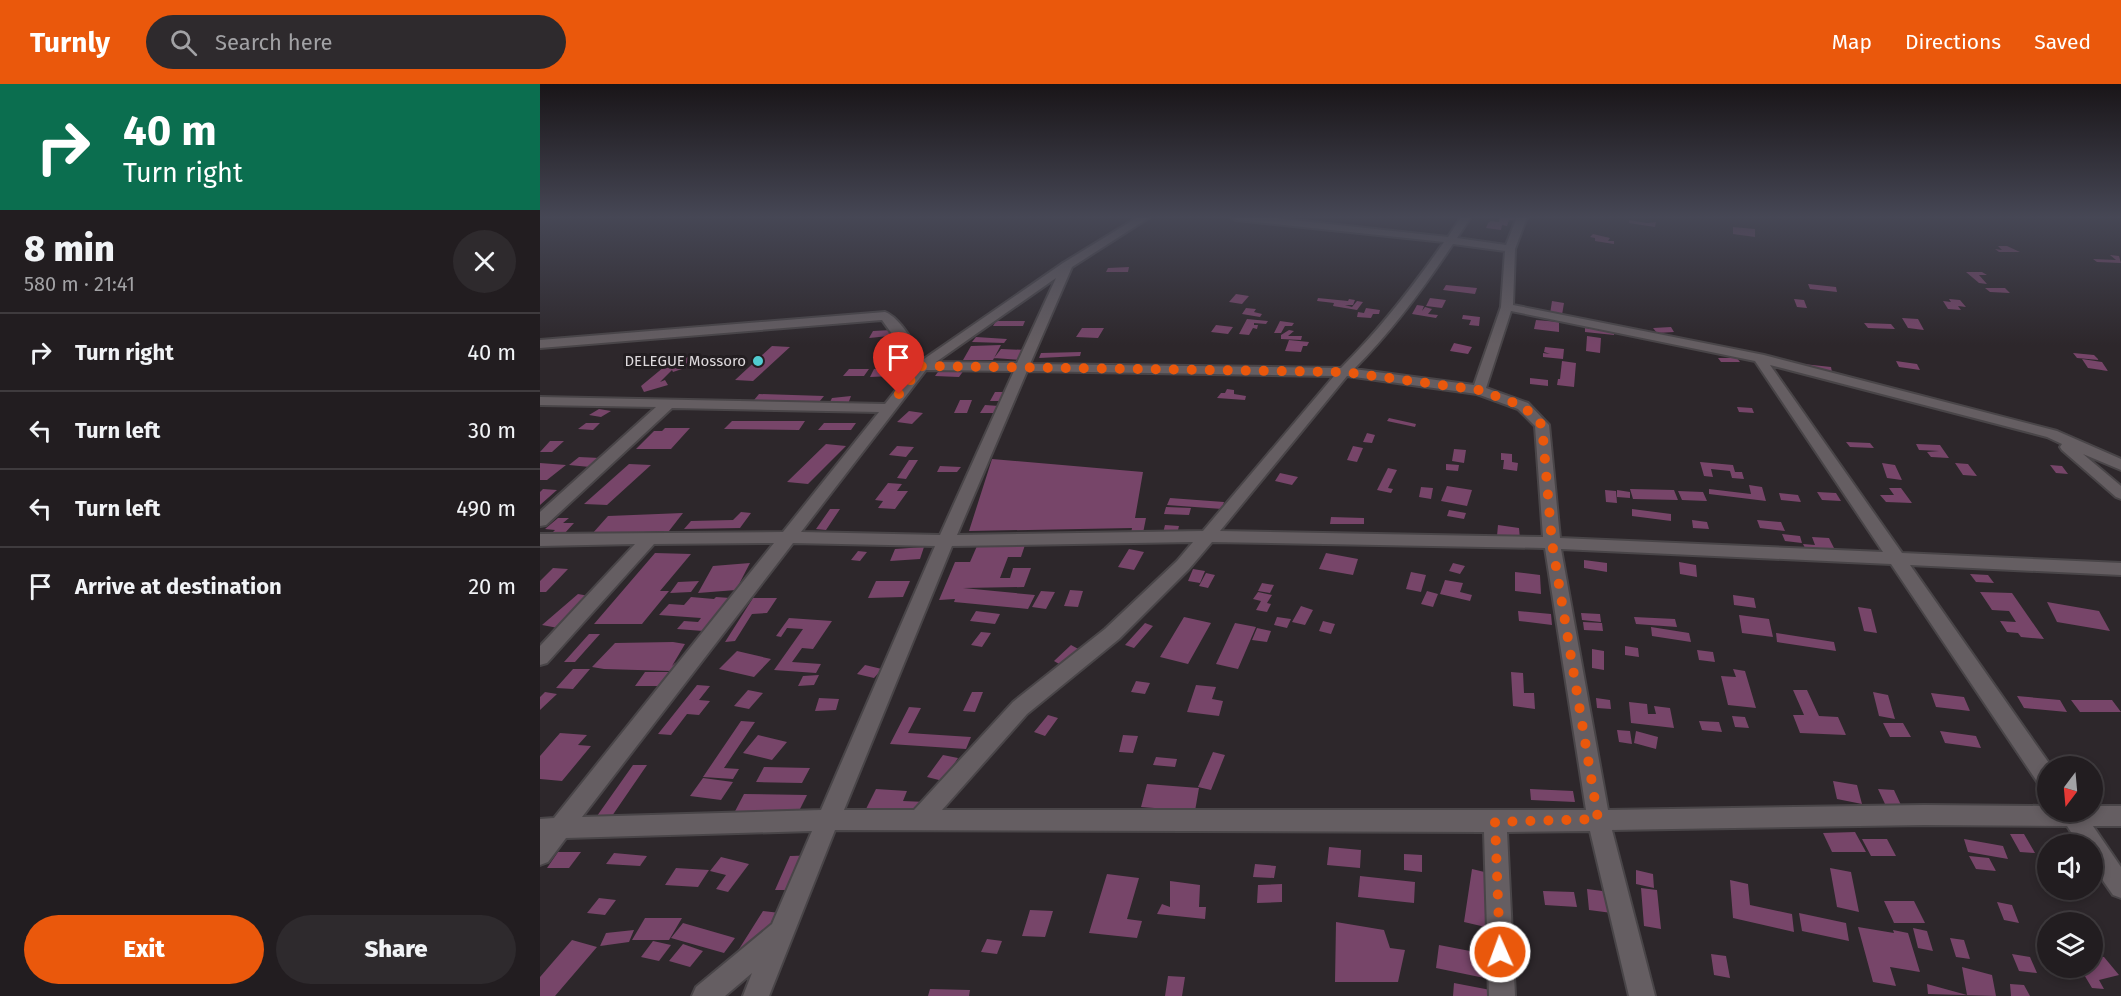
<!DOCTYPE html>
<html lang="en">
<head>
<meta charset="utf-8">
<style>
	:root { --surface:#221d20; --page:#2e2a2d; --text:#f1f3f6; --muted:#a2a2a5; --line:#3f3b3e; --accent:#ea580c }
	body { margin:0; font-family:"Fira Sans",sans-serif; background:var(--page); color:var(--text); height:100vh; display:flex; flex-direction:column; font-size:22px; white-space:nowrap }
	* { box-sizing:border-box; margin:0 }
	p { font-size:20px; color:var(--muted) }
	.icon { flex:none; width:33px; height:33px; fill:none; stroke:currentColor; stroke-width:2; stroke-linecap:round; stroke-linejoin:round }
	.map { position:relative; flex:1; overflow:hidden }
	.panel { display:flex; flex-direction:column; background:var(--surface); width:540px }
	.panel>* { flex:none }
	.top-card { background:#0b6e4f; color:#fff; overflow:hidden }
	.needle { width:39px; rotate:196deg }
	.controls { position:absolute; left:1497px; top:672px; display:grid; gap:12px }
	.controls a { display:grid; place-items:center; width:66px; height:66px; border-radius:50%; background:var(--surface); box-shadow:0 3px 9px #0003,0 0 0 2px var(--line); font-size:30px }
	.pin { position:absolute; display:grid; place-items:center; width:51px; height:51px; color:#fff; margin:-62px -26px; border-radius:50% 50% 50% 0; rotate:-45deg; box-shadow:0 0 6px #0007 }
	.pin .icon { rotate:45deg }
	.me { position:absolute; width:66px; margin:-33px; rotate:358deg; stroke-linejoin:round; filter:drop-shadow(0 0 4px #0008) }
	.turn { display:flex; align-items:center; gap:21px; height:126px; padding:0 24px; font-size:27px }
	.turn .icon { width:78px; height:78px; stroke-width:2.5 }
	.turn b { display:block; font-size:42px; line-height:51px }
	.round { display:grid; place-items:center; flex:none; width:63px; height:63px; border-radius:32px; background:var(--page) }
	.head { display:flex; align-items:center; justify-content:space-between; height:102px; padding:0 24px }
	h1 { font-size:36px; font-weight:800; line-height:45px }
	.cta { display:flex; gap:12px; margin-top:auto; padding:12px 24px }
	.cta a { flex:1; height:69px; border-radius:36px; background:var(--accent); color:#fff; font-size:24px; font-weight:800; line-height:69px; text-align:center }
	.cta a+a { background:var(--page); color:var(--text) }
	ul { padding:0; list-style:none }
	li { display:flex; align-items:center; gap:18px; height:78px; padding:0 24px; border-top:2px solid var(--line) }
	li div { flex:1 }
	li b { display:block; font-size:22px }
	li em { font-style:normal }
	header { display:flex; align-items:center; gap:36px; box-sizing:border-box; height:84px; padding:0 30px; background:var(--accent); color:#fff }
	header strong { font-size:28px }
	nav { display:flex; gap:33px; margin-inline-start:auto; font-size:21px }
	.search { width:420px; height:54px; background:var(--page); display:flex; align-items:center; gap:15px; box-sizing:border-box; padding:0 21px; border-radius:33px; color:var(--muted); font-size:22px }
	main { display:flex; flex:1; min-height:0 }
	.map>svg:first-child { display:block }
	.building { fill:#774569 }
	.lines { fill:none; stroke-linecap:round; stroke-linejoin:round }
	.minor-casing { stroke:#494548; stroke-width:4 }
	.minor { fill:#655e62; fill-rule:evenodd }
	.route { stroke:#ea580c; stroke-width:10; stroke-dasharray:0 18 }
	.poi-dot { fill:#51ccd1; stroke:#231e21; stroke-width:2 }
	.labels { text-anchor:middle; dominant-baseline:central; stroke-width:6; stroke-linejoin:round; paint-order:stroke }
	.far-poi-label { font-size:15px; fill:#dedadd; stroke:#231e21; text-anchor:end }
</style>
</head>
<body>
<header>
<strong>Turnly</strong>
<div class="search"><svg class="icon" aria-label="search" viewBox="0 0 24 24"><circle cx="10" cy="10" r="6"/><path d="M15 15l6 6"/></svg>Search here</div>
<nav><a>Map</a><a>Directions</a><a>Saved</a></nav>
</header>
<main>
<section class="panel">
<div class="top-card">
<div class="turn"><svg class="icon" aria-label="right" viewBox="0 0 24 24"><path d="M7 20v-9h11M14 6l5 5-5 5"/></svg><div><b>40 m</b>Turn right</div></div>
</div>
<div class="head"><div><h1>8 min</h1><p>580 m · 21:41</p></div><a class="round"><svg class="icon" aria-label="close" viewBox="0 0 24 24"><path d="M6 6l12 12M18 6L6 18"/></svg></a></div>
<ul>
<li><svg class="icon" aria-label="right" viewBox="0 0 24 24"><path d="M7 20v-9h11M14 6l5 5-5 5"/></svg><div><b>Turn right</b></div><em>40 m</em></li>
<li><svg class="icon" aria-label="left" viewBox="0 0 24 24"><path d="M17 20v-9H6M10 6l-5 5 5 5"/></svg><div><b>Turn left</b></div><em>30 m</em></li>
<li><svg class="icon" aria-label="left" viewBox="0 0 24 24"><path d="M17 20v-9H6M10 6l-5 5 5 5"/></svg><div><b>Turn left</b></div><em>490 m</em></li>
<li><svg class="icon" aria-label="arrive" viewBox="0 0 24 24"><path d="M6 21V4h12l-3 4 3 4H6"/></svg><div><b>Arrive at destination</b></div><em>20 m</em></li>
</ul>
<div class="cta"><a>Exit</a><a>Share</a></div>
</section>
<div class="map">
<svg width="1581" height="912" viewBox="0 0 1581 912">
	<rect width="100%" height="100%" fill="#2d272b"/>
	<!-- building -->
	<path class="building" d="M960,133H985L983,137L969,136L967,142L962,141L961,146L946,144L948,139L951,137L959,138Z
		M1089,136L1107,139L1116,138L1115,143L1089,139Z
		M1193,143L1215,145V153L1193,150Z
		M1053,150L1070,154L1068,157H1074V160L1055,157V154L1050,153Z
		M1458,162H1467L1480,168H1459L1455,165L1462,166Z
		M1570,171L1579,172L1581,179L1557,178L1553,175L1576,176Z
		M589,183L588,188H566L568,184Z
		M1426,188H1442L1447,191H1439L1447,200L1439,199Z
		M1268,200L1296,203L1297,208L1270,205Z
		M906,201L937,204L935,210L903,206Z
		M1445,204H1465L1470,209L1450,208Z
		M696,210L709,212L702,220L689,218Z
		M778,214L808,217L809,215L815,216L813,221H805L812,223L817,217L823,218L817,226L793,222L794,219L777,217Z
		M890,214L906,216L902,224L886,222Z
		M1254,215L1264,216L1267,224L1257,223Z
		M1409,215L1420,216L1426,223L1418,222L1421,226L1408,225L1403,217L1411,218Z
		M1012,217L1024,219L1022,231L1010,230Z
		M877,221L884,222L882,227L885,223L892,225L888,230L898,231L896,234L872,230Z
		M706,224L716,225L714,228L722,230L720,233L702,230Z
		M826,224L840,226L839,230H833L831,234L817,233L818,228L824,229Z
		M923,231L940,233L939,242L929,241L931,236L922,235Z
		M1362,234L1378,235L1384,246L1368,244Z
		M707,235L728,237L726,240L714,239V241H718L717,245L713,244L709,251L699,250Z
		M996,236L1019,238V248L994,245Z
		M456,237H485L483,242H453Z
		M740,237L754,239L752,242H745L741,249H734Z
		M1324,239L1351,240L1355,245L1328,244Z
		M676,241L693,243L688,250L671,248Z
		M1053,242L1074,247V251L1045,248V244L1053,245Z
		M1131,243L1134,248L1117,249L1113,244Z
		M542,244H564L558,254L536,253Z
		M352,246L349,252L329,254L333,247Z
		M749,246L754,247L748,252H762L761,256L741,255V251Z
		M1047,252L1061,254L1060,269L1046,267Z
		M436,253L467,255L464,259L432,258Z
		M749,256L769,258L767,262H763L761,268L745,267Z
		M914,259L932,263L928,270L910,267Z
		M461,261L453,276H423L431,262Z
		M232,262L250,263L213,297L195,296Z
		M1005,263L1024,265L1023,275L1003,273V269L1010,270L1004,268Z
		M461,265L487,266L481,276L454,274Z
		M541,268L540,272L499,274L501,269Z
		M1533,269L1554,271L1559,276L1537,274Z
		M148,273L151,282L133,288L132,286L120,298L125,296L128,301L104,308L101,302L130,278Z
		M1178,274H1197L1200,278H1181Z
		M1542,275L1562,278L1568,287L1548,284Z
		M1022,277L1036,279L1034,303L1017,301L1018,295H1020Z
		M1356,277L1377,280L1380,286L1359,283Z
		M1245,278L1291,283L1292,288L1246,282Z
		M403,281L427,282L419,293L395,292Z
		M357,283L352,292L330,293L334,285Z
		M309,285H329L324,292H303Z
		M990,294L1008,296V302L990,300Z
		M687,305L694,306V310L706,312L705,316L677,314L681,309H685Z
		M455,308H465L460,317H450Z
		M219,310L284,312L279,318L214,316Z
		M311,312L308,320L288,322L292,314Z
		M420,316H432L427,329H414Z
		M445,321L459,322L454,329H440Z
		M1197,323L1212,324L1214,329L1199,328Z
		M59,325L71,327L61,333L49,331Z
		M369,327L383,329L372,340L357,338Z
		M849,334L876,340L875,343L847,337Z
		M192,337H265L259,346L184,345Z
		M46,339H60L53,346L38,345Z
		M284,339H316L311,346H278Z
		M125,344H150L131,365H96L114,347H122Z
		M827,349L835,351L832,359L823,358Z
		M10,357H24L12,368H0Z
		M1306,358L1330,359L1334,364L1310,363Z
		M286,360L306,362L268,400L247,398Z
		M1376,360L1400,361L1409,374L1391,373L1387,368L1399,367L1379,366Z
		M357,362L374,363L366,373L349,371Z
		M813,362L823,364L817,378L807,376Z
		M914,365L926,366L924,379L912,377Z
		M961,369L972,370V378L978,379L977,387L963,385L964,376H961Z
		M39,373L60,374L50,383L29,381Z
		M452,375L603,388L595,434H606L603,449H591L592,444L429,447Z
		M369,376H378L366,395L357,394Z
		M1160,378L1193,381L1195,388H1202L1204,395L1192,394L1190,387L1171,385L1173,393L1164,392Z
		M0,379L26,381L7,396H0Z
		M1342,379L1355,381L1362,396L1347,394Z
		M1415,379L1428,380L1437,392L1423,391Z
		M89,380L111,381L67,421L44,420Z
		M906,380L919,381L918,387L906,386Z
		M1510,381L1522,382L1528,390L1516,389Z
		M400,382L421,383L417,388H397Z
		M848,384L857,386L848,404L853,405L851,409L837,406Z
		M740,389L758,393L752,401L735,397Z
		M348,399L362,400L357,407H368L355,425L338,424L343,417L335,416Z
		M1209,401L1222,403L1226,417L1169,410V405L1211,410Z
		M907,402L932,406L927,422L901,417Z
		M881,403L893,404L891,415L879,413Z
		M1349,404H1361L1372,419L1346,418L1340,411H1354Z
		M3,405L17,406L0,421V408Z
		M1090,405L1134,406L1138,416L1093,415Z
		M1065,406L1076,407L1077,419L1066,418Z
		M1077,406L1090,408V414L1077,413Z
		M1138,407L1163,408L1167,417L1142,416Z
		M1277,408L1296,409L1301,417L1282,416Z
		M1239,409L1258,411L1261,418L1241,416Z
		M630,414L684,418L682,425L627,421Z
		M626,423L651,424L649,431L624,430Z
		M290,425H300L286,446L276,445Z
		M1092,425L1131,430V437L1092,432Z
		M909,426L926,429L924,435L907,432Z
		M201,428L211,429L200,444L144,445L151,437L193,436Z
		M143,429L129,447L52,450L68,432Z
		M791,433L824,434V440H790Z
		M18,434H29L23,439H34L24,450H11L15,446L5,445Z
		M1152,436L1167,438L1169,445L1153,444Z
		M1217,436L1241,438L1245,447L1220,444Z
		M625,441L639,442L637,450L623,449Z
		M958,441L979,444L980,455L957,452Z
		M1242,450L1260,452L1262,459L1245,457Z
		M1272,453L1289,454L1296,468L1266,466L1263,460L1275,461Z
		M485,461L481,473H468L460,494H470L473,484H491L484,503L423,504L495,511L488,525L414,518L415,515L399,516L415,478H430L437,462Z
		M384,463L380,475L350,477L355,465Z
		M589,465L604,468L594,486L578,483Z
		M318,467L327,468L320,477L311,476Z
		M115,469L151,470L120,507H129L102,540H54Z
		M786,469L818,475L813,491L779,485Z
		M1044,476L1067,479V488L1044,484Z
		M1139,478L1156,481L1157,493L1140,490Z
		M210,479L196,506L158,509L173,482Z
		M913,479L925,482L920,490L909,487Z
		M13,484L28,485L6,508H0V497Z
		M653,485L665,487L660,499L648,497Z
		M871,488L886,491L881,508L866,505Z
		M975,488L1000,491L1001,510L975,507Z
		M666,489L675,491L668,504L659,502Z
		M1430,490L1448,491L1454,499L1436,498Z
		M905,496L923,499L920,508L932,511L930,517L900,510Z
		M159,497L151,508L130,509L138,498Z
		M336,497H370L363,513L328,514Z
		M722,499L734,501L730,509L718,507Z
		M530,506L543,507L538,523L524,522Z
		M501,507L515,508L506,525L492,523Z
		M887,507L898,510L893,523L881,520Z
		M718,508L732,511L727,519L731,520L727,528L716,526L721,517L713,515Z
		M1440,508L1472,509L1504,555L1481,553L1478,549L1467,548L1460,537L1476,538L1469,527L1452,526Z
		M38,510L54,513L18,544L2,541Z
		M1193,511L1214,514L1216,524L1194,521Z
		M151,513L174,515L176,513L190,514L163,547L137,545L144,537L158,538L161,534L119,531L129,520L144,521Z
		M213,514H237L227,529L212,530L195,557L185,558Z
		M1507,518L1559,527L1570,547L1517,538Z
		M761,522L773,526L765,541L752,538Z
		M1318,523L1331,525L1337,549L1324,547Z
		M436,527L460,530L455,540L430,537Z
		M978,527L1011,530L1012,541L979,537Z
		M1041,529L1060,530L1061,538L1042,536Z
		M1199,531L1229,535L1233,553L1202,549Z
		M644,533L671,539L648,580L620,573Z
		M737,533L751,535L747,544L734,541Z
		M1094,533L1135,535L1137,543L1096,540Z
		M249,534L292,537L273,565L262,564L252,578L281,580L276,589L234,586L263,545L247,544L241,553L236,552Z
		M783,537L795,540L791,550L779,547Z
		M1043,538L1062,539L1063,547L1044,546Z
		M605,539L613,542L594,564L585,561Z
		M695,539L716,543L698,585L676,580Z
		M1111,543L1149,549L1151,558L1112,552Z
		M717,544L731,547L727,558L712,556Z
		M441,548L451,549L442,563L431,561Z
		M1236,549L1294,558L1296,567L1237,558Z
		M49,550H60L35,578H24Z
		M133,558L145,560L132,582L136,578L131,587L64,585L52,583L75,559Z
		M531,561L542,567L524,583L514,577Z
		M1085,562L1098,564L1099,573L1085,571Z
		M1052,565L1064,567V586L1052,584Z
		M1157,566L1173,568L1175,578L1159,576Z
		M197,567L231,575L214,593L179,585Z
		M325,581L342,585L334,594L317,590Z
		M33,585H50L33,605L16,604Z
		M1193,585L1205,587L1216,624L1188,621L1181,592L1196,593Z
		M105,588H129L119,602H95Z
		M971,588L983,589L984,609H994L995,625L973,622Z
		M279,591L274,601L258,602L263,592Z
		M596,597L610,599L605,610L591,608Z
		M157,601L170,602L159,616L170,617L159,631L147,630L131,651L118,650Z
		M656,601L676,603L672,615L683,617L679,632L647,628Z
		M208,606L223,609L209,625L194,622Z
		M1253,606H1267L1279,632L1298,633L1306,651L1260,649L1253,631H1264Z
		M5,608L17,610L0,626V613Z
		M432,608H443L435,628L423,627Z
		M1333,608L1348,611L1355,635L1339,632Z
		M1391,609L1424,613L1430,627L1396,623Z
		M1477,612L1520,616L1527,628L1484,624Z
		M279,614L299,615L296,626L275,627Z
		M1056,614L1070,616L1071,625L1057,624Z
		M1531,616H1572L1581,628H1540Z
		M1089,618L1107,620L1108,630H1116L1114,622L1130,624L1134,644L1091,639Z
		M369,623L381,624L368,649L431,653L426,665L350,660Z
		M508,631L518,634L505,652L494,648Z
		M1192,632L1205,633L1209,644L1195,643Z
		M201,637L215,638L184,684L199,685L193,695L163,693Z
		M1159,637L1179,638L1182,648L1162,646Z
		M1343,639H1363L1371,653H1350Z
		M1077,646L1090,647L1092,660L1079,658Z
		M1096,647L1118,653L1116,665L1094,659Z
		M1400,647L1436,652L1441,664L1405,659Z
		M20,649L47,651L38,661L51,662L22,697L0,695V672Z
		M218,651L247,658L232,676L203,669Z
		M583,651L598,652L593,669L579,668Z
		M673,668L685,671L671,706L658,703Z
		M403,671L418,674L403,697L387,693Z
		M616,673L637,675L635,683L613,681Z
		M93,681H107L72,732H57Z
		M224,683L270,684L262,699L216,698Z
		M163,694L193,698L181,716L150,712Z
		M1293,697L1317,701L1322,720L1297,715Z
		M607,700L659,704L655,727L601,723Z
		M336,705L367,707L363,717L386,718L379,734L323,731Z
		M990,705L1033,707L1035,718L991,716Z
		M1338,705L1354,706L1361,721L1345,720Z
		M204,710L267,711L255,735H191Z
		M1315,748L1326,768H1292L1283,749Z
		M1470,750H1484L1495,769L1480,768Z
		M1322,755H1347L1356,772H1331Z
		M1424,755L1463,762L1468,775L1428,768Z
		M789,763L821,766L820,784L787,781Z
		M18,768H41L29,784H7Z
		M74,769L107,772L100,782L66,780Z
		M864,770L882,771V788L864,786Z
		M282,771L267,806H235L250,772Z
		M1429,772L1449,774L1456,787L1436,785Z
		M181,773L209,780L188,808L176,805L186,791L170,787Z
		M715,780L736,782L734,794L713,793Z
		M136,784L169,786L158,803L125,801Z
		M1290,784L1311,788L1319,828L1297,823Z
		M932,785L961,792L954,845L924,838Z
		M1096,786L1113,790L1114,804L1096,800Z
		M567,790L599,794L587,835L602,837L597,854L549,849Z
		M820,792L875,798L874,819L818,813Z
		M1190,796L1208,800L1210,821L1252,830L1254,848L1193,834Z
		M630,797L660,801L659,823H666L665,835L617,830L622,820L630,823Z
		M742,800V818L717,819L718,801Z
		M1101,804L1117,806L1121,845L1104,842Z
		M1047,805L1070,808L1072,829L1049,826Z
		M1003,807L1034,808L1037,823L1005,821Z
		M59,814L76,816L65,831L47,829Z
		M1344,817H1374L1385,839H1354Z
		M1457,818L1472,821L1479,839L1464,836Z
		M490,826L513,827L505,853L482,852Z
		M223,827L240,829L229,847L194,873Z
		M1259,829L1306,839L1309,857L1262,847Z
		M105,834H142L129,856H92Z
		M796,838L844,846L850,864L865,866L858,898H795Z
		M143,839L195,854L184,869L131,854Z
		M1318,843L1354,849L1353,846L1368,849L1380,888L1350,883L1356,902L1333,898Z
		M1373,844L1387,847L1393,867L1378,864Z
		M94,846L89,858L60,862L66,849Z
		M1410,854L1424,856L1430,875L1416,873Z
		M447,855L462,857L457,870L441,868Z
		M32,856L57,863L15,912H0V893Z
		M113,857L131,861L119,877L101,873Z
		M143,860L163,867L150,883L129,877Z
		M899,861L961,873L959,897L896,884Z
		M1171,870L1186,872L1190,894L1174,891Z
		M1472,870L1490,873L1497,889L1479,887Z
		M1552,871L1564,873L1579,891L1559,896L1564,905L1552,904L1540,884H1552Z
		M1422,883L1452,891L1456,912L1388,910L1387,900L1427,911Z
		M628,892L645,893L642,912H625Z
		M914,899L961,908L960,912H913Z
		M1470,900L1484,901L1490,912H1471Z
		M390,905L430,906L429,912H388Z"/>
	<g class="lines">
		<defs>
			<path id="minor" d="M598,133H610L532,183L490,280L801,284C840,245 872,204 904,158L696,136L691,133H725L908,153L921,133H931L917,154L966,161L977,133H987L975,165L973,221L1224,271L1517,347L1581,375V386L1543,370L1581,402V415L1576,413L1522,366L1520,363L1522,360L1507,353L1230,281L1362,469L1581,479V491L1370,481L1511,682H1508V704L1500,702L1351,480L1021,465L1068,726L1384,721L1508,722V728H1552V722H1581V742H1553L1581,783V814L1573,811L1552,781V760H1539L1527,742L1384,741L1072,746L1115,912H1089L1050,747L967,748L975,912H949L944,748L295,746L229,912H203L212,889L185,912H152L156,903L232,840L272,747L26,754L8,778L0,781V735L14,734L234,459L114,460L7,579L0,581V562L95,460L0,462V450L243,448L339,328L132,324L6,441L0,442V428L116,323L0,321V313L345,320L375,282L342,236L0,264V256L345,228C361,234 374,261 384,275L523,179ZM913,160L965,167L961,223L934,301L814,285C852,247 883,205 913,160ZM516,194L477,279L396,278ZM971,227L1215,277L1343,468L1020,454L1009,341L988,319L946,304ZM386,286L474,287L400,451L261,448ZM487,287L794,292L663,447L417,451ZM807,292L937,310L978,325L995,342L1003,453L680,447ZM653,458L637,477L565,545L473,618L374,726H304L412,462ZM672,458L1005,464L1046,726H402L487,630L579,555L649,485ZM253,459L395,462L281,726L42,733Z"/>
		</defs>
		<!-- minor casing -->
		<use href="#minor" class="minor-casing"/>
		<!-- minor -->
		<use href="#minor" class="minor"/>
	</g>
	<!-- sky -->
	<linearGradient id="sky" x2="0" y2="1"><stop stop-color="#191518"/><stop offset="0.51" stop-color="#464755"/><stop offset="1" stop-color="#464755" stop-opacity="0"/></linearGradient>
	<rect width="1581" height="261" fill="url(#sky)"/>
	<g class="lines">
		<!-- route -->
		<path class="route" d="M359,310L382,282L804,288L939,306L983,322L1002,341L1012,459L1058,735L955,738L960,868"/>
	</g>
	<!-- markers -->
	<circle class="poi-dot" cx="218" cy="277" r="6"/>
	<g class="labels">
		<!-- far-poi labels -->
		<g class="far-poi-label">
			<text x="206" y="277">DELEGUE Mossoro</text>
		</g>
	</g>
</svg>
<div class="controls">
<a><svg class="needle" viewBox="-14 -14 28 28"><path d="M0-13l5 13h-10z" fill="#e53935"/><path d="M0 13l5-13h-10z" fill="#a2a2a5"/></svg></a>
<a><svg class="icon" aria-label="sound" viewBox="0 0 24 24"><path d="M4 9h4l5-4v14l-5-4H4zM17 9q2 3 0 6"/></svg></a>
<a><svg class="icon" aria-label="layers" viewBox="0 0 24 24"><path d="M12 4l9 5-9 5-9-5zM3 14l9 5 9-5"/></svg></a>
</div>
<div class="pin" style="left:359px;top:310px;background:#d93025"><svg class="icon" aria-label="arrive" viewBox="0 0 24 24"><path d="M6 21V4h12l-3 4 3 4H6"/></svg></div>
<svg class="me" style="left:960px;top:868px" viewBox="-20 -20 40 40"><circle r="17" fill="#ea580c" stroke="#fff" stroke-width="3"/><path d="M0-11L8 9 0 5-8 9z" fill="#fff"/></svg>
</div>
</main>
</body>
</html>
